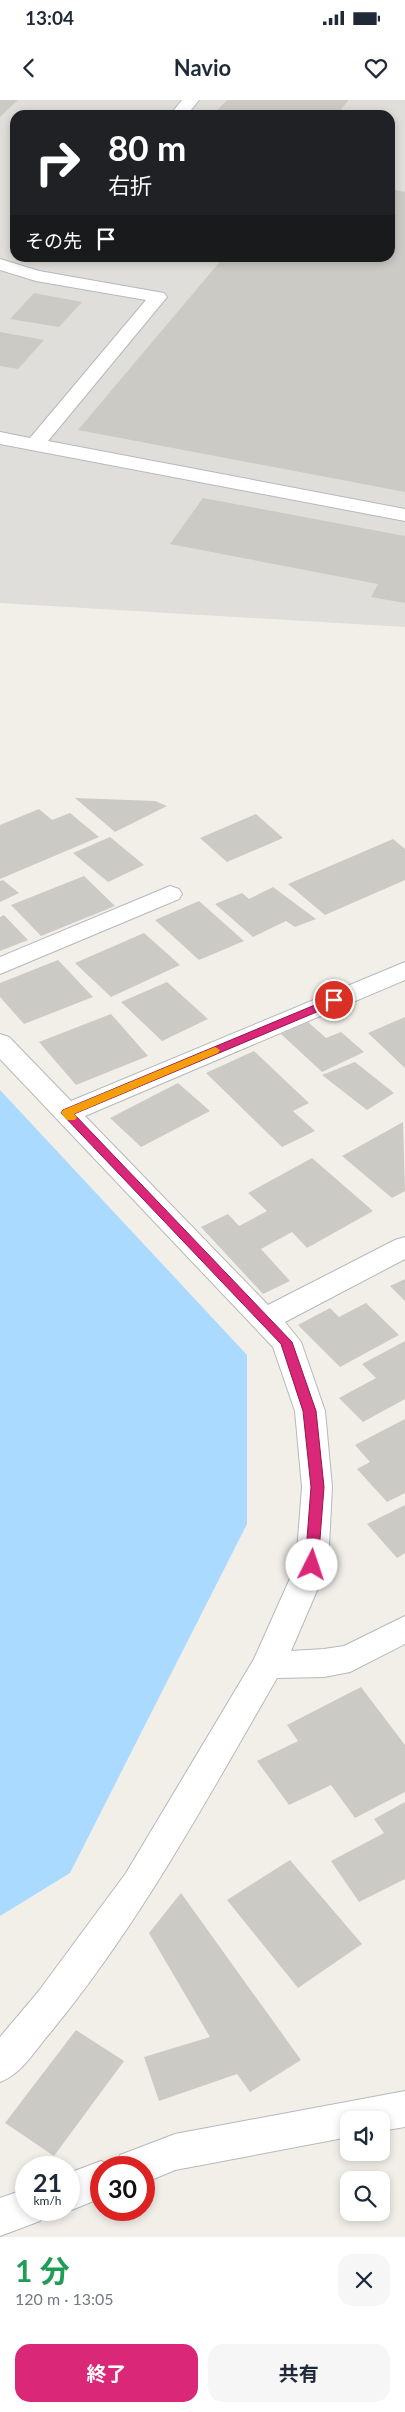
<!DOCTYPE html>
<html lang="ja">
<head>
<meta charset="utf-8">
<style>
	:root { --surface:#fff; --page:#f6f6f7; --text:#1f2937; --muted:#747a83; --accent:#db2777 }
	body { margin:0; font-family:Lato,"Noto Sans JP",sans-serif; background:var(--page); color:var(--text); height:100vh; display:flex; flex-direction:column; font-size:19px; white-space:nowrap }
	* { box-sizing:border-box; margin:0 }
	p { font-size:16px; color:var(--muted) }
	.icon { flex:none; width:28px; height:28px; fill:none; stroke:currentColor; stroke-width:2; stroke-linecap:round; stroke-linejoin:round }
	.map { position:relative; height:2137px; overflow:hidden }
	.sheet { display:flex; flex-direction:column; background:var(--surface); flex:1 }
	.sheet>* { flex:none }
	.guide { position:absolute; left:10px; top:10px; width:385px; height:152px; border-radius:15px; box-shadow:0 2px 8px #0003; background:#202124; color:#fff; overflow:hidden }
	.fabs { position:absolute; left:340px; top:2011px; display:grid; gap:10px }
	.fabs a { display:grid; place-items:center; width:50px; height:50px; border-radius:10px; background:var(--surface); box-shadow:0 2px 8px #0003; font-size:25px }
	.speed { position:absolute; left:15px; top:2056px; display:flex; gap:10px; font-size:25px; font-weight:700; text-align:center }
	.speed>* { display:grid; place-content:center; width:65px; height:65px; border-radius:50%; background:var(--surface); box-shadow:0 2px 8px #0003; line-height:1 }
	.speed small { font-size:12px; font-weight:400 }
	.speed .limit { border:8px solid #d22; background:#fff; color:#111 }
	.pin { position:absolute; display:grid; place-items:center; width:42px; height:42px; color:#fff; margin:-21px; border:2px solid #fff; border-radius:50%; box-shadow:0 1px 5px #0007 }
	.me { position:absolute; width:55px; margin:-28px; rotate:4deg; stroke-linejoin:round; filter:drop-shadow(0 0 4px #0008) }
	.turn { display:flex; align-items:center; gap:18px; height:105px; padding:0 15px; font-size:22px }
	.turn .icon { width:65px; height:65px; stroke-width:2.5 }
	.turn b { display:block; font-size:35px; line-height:42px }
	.then { display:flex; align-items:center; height:48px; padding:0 15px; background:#0003; gap:10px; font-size:19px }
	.round { display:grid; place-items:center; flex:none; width:52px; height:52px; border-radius:15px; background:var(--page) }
	.summary { display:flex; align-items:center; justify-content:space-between; height:85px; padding:0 15px }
	h1 { font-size:30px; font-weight:700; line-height:38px; color:#1e9e55 }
	.primary-button { display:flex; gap:10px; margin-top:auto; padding:10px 15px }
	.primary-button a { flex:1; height:58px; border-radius:15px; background:var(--accent); color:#fff; font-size:20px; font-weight:700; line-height:58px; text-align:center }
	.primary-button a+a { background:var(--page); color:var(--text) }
	.status { display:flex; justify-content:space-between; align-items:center; height:35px; padding:0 25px; background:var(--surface); direction:ltr }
	.status svg { height:14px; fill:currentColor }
	header { display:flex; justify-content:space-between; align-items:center; height:65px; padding:0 15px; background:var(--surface); font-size:22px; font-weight:700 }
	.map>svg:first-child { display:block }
	.industrial { fill:#e0deda; fill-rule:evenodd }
	.water { fill:#aadaff }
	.building { fill:#cccac5 }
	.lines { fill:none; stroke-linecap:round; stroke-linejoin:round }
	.minor-casing { stroke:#b5b8bc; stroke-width:2 }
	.minor { fill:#fff; fill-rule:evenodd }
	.route { fill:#db2777; stroke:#8e194d }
	.slow { fill:#f59e0b }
</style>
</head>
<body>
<div class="status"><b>13:04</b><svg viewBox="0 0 49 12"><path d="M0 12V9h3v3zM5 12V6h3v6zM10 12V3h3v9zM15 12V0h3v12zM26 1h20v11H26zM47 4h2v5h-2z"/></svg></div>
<header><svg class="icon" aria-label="back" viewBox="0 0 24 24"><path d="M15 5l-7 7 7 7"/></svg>Navio<svg class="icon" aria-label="heart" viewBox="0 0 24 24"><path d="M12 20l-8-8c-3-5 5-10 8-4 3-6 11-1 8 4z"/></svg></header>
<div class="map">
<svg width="405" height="2137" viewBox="0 0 405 2137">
	<rect width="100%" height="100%" fill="#f1efe8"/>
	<!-- industrial -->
	<path class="industrial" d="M0,0H405V527L0,503ZM15,15H390V158H15Z"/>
	<!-- water -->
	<path class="water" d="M0,990L247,1255V1424L70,1773L0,1816Z"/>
	<!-- building -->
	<path class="building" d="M0,0H18L0,17Z
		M227,0H349L336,15H213Z
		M390,89L405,92V392L78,330L223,158H390Z
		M34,193L82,202L59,227L10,219Z
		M0,232L44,240L18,269L0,266Z
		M203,398L405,436V503L371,497L378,484L170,444Z
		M75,698L155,701L167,706L115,732Z
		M39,709L52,720L70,713L99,737L0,779V725Z
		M256,714L283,738L227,762L200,738Z
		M110,737L144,765L108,782L73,753Z
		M393,739L405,749V780L325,815L288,784Z
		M84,776L115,806L41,836L11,805Z
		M3,780L19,793L0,802V781Z
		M273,787L316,819L295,827L286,821L253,837L215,804L242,793L249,799Z
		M199,801L244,841L199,860L155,820Z
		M4,815L28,840L0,851V817Z
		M144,833L180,865L111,897L75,863Z
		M58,860L93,897L24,924L0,897V883Z
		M167,882L208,919L162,941L121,902Z
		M111,914L148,956L76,985L39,942Z
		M405,917V968L368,933Z
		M308,922L326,938L341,932L364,952L322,972L281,934Z
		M254,951L309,1003L293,1011L315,1031L282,1047L206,973Z
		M355,962L394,993L367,1010L322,975Z
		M178,983L210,1011L141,1047L110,1018Z
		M403,1022L405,1091L392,1098L342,1056Z
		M312,1058L373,1111L307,1148L292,1132L261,1149L290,1181L263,1194L201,1127L228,1114L239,1126L267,1111L248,1093Z
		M405,1179V1201L390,1186Z
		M366,1203L399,1235L340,1267L298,1225L330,1208L339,1217Z
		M405,1241V1299L363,1322L339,1298L376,1278L362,1264Z
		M405,1319V1393L387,1402L357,1369L370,1362L355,1345Z
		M405,1405V1453L397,1458L367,1424Z
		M361,1587L405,1645V1692L355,1718L331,1685L289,1705L257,1661L298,1641L287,1625Z
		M405,1702V1779L359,1802L331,1761L384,1733L374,1719Z
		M290,1760L362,1844L298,1888L227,1800Z
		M181,1793L301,1960L250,1992L237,1974L159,2001L144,1957L210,1937L149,1833Z
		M76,1930L124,1961L54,2056L5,2023Z"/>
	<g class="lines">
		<defs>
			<path id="minor" d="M182,0H199L187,15H170Z
				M0,159L39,171L158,192L164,193L167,197L48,341L405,409V421L0,344V332L30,338L146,200L36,181L0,170Z
				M170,786L179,789L182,794L179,799L0,874V857Z
				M405,862V880L85,1016L268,1205L395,1140L405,1137V1159L285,1222L301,1242L325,1311L332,1387L328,1465L291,1551L324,1549L344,1546L405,1516V1544L350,1572L324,1577L277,1578C207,1699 140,1824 50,1933C35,1950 22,1974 0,1982V1937L38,1892L126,1773L254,1559L296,1465L302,1387L295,1311L273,1247L0,959V934L9,937L71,1001Z
				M405,1991V2027L381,2031V2020H349V2037L175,2070L144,2083V2068H115L120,2055L175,2034Z
				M101,2061L115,2068H101V2098L69,2111L67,2110L69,2073Z
				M26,2089V2110H44L40,2121L0,2136V2098Z"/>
		</defs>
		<!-- minor casing -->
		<use href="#minor" class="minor-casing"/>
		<!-- minor -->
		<use href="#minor" class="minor"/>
	</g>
	<!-- route -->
	<path class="route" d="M334,897L338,898V903L74,1014L292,1242L316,1311L324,1387L318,1465L312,1470L305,1465L311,1387L303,1311L281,1244L61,1013L63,1010Z"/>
	<!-- slow -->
	<path class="slow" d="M215,947L220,950L218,953L74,1014L77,1017L75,1020H67L61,1013L63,1010Z"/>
</svg>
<div class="fabs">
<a><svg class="icon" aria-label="sound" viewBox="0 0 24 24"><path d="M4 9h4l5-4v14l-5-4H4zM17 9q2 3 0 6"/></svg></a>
<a><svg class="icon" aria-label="search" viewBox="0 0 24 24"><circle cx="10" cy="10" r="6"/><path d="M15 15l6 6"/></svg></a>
</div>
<div class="speed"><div>21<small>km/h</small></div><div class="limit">30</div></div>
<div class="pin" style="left:334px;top:900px;background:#d93025"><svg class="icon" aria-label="arrive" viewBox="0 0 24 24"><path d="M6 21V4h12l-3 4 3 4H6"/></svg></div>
<svg class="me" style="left:312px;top:1465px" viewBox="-20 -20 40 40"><circle r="19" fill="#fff"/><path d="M0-13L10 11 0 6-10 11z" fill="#db2777"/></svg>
<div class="guide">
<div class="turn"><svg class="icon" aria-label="right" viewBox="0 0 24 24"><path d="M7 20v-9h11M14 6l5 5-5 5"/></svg><div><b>80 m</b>右折</div></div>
<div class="then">その先<svg class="icon" aria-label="arrive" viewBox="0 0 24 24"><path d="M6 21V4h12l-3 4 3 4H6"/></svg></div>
</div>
</div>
<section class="sheet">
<div class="summary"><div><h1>1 分</h1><p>120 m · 13:05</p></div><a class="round"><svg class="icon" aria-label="close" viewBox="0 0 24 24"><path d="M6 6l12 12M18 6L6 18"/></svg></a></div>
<div class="primary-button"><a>終了</a><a>共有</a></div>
</section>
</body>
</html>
